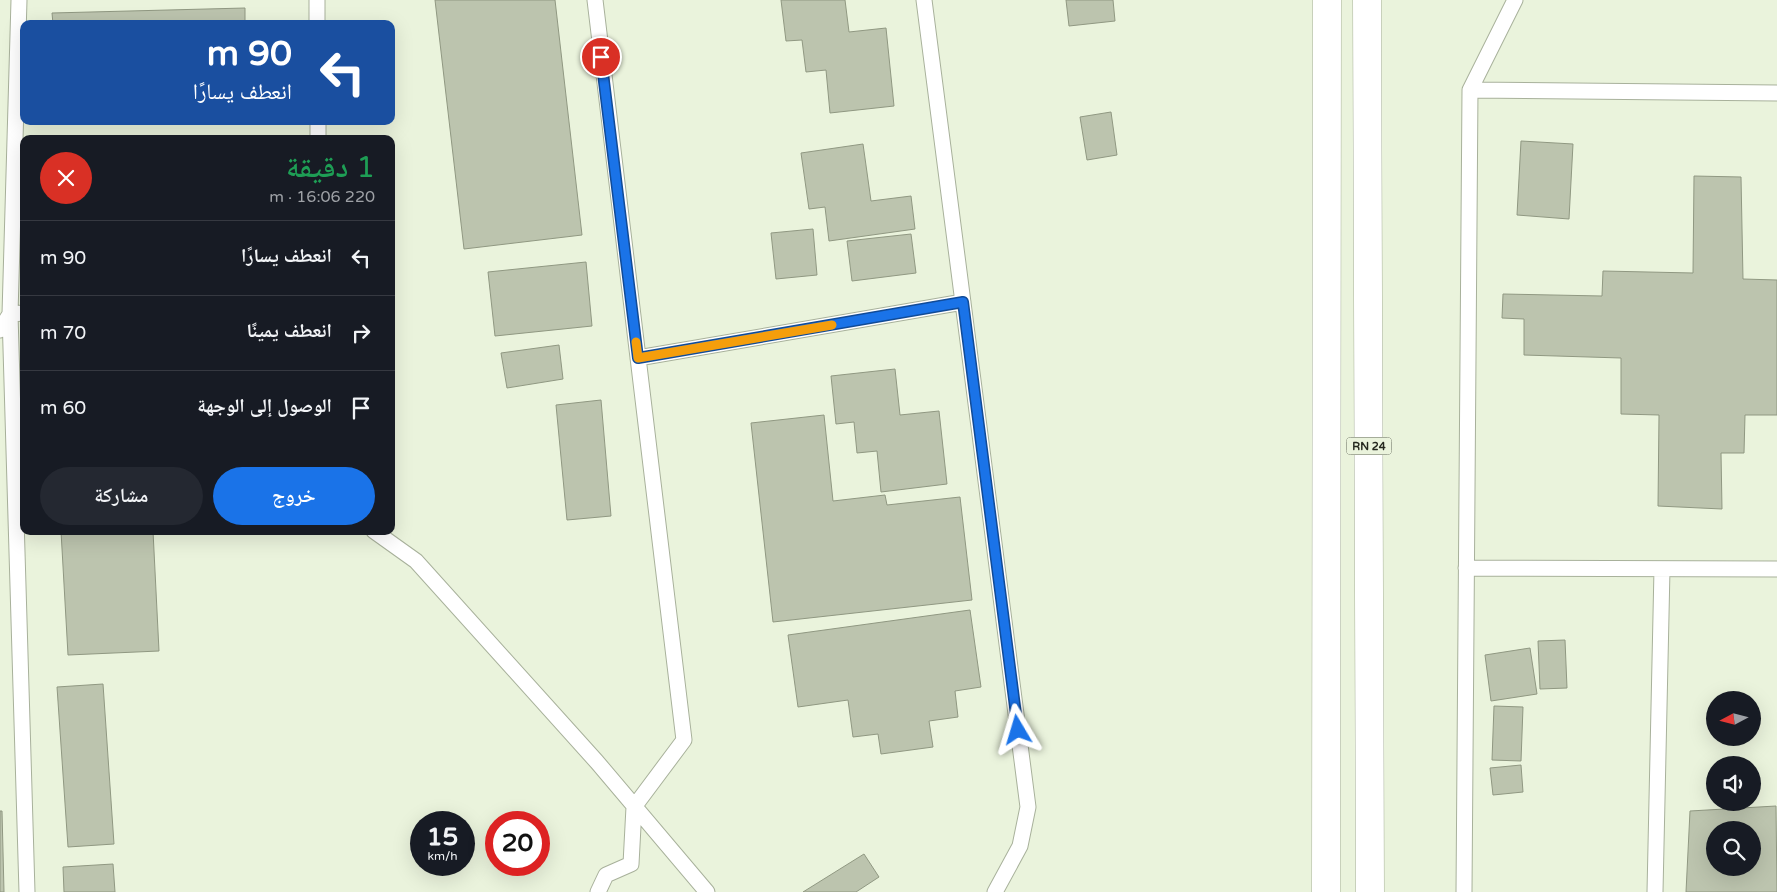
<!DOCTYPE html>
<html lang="ar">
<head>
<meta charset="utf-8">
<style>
	:root { --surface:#171b24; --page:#242831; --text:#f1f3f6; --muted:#9ea1a6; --line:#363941; --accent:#1a73e8 }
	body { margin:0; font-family:"Varela Round","Noto Naskh Arabic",sans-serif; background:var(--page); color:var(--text); direction:rtl; height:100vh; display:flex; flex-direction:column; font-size:19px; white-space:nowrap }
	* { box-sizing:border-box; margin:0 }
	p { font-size:16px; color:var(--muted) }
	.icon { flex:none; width:28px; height:28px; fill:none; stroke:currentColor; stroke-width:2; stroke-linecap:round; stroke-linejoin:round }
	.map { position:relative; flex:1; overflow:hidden; direction:ltr }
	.sheet { position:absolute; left:20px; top:135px; width:375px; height:400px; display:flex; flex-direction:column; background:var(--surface); border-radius:10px; box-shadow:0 5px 20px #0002; direction:rtl }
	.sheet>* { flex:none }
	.banner { position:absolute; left:20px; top:20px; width:375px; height:105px; border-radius:10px; box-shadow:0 5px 20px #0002; direction:rtl; background:#1a4fa0; color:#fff; overflow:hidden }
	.needle { width:32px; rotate:263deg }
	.tools { position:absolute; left:1706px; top:691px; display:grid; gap:10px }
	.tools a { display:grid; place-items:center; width:55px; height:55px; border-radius:50%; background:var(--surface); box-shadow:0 5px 20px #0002; font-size:25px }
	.speed { position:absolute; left:410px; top:811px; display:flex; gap:10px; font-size:25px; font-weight:700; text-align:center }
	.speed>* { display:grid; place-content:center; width:65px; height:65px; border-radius:50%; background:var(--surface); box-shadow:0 5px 20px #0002; line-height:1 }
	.speed small { font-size:12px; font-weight:400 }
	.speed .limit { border:8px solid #d22; background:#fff; color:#111 }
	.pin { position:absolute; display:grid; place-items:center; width:42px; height:42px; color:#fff; margin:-21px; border:2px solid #fff; border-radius:50%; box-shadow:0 1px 5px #0007 }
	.me { position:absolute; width:55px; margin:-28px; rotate:353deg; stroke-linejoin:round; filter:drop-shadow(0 0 4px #0008) }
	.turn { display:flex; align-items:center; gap:18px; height:105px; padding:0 20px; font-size:22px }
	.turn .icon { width:65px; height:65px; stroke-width:2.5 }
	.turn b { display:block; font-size:35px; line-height:42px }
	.round { display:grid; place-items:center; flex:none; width:52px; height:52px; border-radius:26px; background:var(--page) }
	.headline { display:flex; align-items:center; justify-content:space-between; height:85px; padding:0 20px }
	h1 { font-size:30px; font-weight:600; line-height:38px; color:#1e9e55 }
	.action { display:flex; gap:10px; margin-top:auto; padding:10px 20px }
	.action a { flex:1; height:58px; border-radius:30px; background:var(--accent); color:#fff; font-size:20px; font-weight:600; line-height:58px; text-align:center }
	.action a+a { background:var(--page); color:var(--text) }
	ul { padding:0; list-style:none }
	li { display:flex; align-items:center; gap:15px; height:75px; padding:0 20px; border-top:1px solid var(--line) }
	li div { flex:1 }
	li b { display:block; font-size:19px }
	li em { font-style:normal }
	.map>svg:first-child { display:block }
	.building { fill:#bcc4ae; stroke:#909882; fill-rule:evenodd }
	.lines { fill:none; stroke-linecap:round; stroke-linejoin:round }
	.service-casing { stroke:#a8b19b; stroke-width:17 }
	.trunk-casing { stroke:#a8b19b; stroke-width:29 }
	.service { stroke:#fff; stroke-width:15 }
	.trunk { stroke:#fff; stroke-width:28 }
	.route-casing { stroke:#114b97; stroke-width:12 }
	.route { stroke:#1a73e8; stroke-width:9 }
	.slow { stroke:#f59e0b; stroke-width:9 }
	.labels { text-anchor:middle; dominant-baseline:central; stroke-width:4.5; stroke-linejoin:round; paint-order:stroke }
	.shield { fill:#eaf3dc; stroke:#606558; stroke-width:1 }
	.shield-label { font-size:11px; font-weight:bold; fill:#25281f }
</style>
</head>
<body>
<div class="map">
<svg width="1777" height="892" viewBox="0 0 1777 892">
	<rect width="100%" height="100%" fill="#eaf3dc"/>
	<!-- building -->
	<path class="building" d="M435,0H555L582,235L464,249Z
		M781,0H845L849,32L886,28L894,106L830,113L826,70L806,72L802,40L786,41Z
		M1066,0H1113L1115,21L1069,26Z
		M245,8V24H53L52,13Z
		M1111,112L1117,155L1087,160L1080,117Z
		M1521,141L1573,144L1569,219L1517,215Z
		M863,144L871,201L911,196L915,229L829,241L825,207L809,209L801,153Z
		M1694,176L1741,177L1743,279L1777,280V415H1745L1744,453H1721L1722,509L1658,506L1659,415L1621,414V358L1524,355V319L1502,318L1503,294L1602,296L1603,271L1693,273Z
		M813,229L817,275L776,279L771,233Z
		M911,234L916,273L852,281L847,241Z
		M586,262L592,326L495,336L488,272Z
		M559,345L563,379L507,388L501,353Z
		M895,369L900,415L939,411L947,484L881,492L877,451L857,453L854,422L836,424L831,376Z
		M601,400L611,516L567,520L556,405Z
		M824,415L833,501L885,495L887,505L960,497L972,600L773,622L751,423Z
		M61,531H153L159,651L68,655Z
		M970,610L981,687L955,691L958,717L929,721L933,747L881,754L878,734L853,737L848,700L798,707L788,635Z
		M1565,640L1567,688L1540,689L1538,641Z
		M1530,648L1537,694L1491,701L1485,655Z
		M103,684L114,844L68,847L57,687Z
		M1494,706L1523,707L1521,761L1492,760Z
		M1521,765L1523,792L1493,795L1490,768Z
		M1776,806L1777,892H1686L1690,811ZM1715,830H1752V868H1715Z
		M0,811H2L4,892H0Z
		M864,854L879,877L856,892H803Z
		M113,864L115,892H64L63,867Z"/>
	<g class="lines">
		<defs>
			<path id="service" d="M317,0V24
				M595,0L684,740L634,807L631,864L606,875L598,892
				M924,0L1028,807L1020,846L995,892
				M1470,90L1777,93
				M318,121V139
				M24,313L10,314L27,892
				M0,330L10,314L19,0
				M638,358L963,302
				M374,531L416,561L597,762L707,892
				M1466,568L1777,569
				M1464,892L1470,90L1515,0
				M1655,892L1662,569"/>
			<path id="trunk" d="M1367,0L1370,892
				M1326,892L1327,0"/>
		</defs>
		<!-- service casing -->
		<use href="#service" class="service-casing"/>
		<!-- trunk casing -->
		<use href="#trunk" class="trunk-casing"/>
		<!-- service -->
		<use href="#service" class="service"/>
		<!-- trunk -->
		<use href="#trunk" class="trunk"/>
	</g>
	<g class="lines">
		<defs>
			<path id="route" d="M601,57L638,358L963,302L1018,730"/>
		</defs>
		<!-- route casing -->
		<use href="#route" class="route-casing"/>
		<!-- route -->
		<use href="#route" class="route"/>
		<!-- slow -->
		<path class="slow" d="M636,342L638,358L832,325"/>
	</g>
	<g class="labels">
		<!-- shield labels -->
		<rect class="shield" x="1346.5" y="437.5" width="45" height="17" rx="4"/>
		<g class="shield-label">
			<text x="1369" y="446">RN 24</text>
		</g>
	</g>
</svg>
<div class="tools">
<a><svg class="needle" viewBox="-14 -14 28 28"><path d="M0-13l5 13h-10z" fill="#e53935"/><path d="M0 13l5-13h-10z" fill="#9ea1a6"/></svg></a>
<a><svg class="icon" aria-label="sound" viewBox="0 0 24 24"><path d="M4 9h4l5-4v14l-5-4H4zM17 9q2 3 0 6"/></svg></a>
<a><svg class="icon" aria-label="search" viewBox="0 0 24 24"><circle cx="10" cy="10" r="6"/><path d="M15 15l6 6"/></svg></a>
</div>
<div class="speed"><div>15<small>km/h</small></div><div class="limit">20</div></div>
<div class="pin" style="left:601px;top:57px;background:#d93025"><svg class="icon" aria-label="arrive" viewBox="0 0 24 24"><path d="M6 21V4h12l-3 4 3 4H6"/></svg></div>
<svg class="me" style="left:1018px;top:730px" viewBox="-20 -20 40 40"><path d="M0-17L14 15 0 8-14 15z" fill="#1a73e8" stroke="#fff" stroke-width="4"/></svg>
<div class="banner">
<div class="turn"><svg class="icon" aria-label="left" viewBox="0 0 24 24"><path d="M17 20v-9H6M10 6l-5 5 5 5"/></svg><div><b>90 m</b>انعطف يسارًا</div></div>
</div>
<section class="sheet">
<div class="headline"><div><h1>1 دقيقة</h1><p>220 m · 16:06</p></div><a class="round" style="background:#d93025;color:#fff"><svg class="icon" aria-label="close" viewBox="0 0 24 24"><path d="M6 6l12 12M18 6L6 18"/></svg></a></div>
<ul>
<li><svg class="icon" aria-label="left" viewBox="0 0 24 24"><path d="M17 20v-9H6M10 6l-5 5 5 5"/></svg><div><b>انعطف يسارًا</b></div><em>90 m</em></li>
<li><svg class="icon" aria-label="right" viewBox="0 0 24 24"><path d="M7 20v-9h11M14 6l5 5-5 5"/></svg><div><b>انعطف يمينًا</b></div><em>70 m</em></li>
<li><svg class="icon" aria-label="arrive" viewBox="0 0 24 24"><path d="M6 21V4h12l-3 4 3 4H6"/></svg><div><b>الوصول إلى الوجهة</b></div><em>60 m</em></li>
</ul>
<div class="action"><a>خروج</a><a>مشاركة</a></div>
</section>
</div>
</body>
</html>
